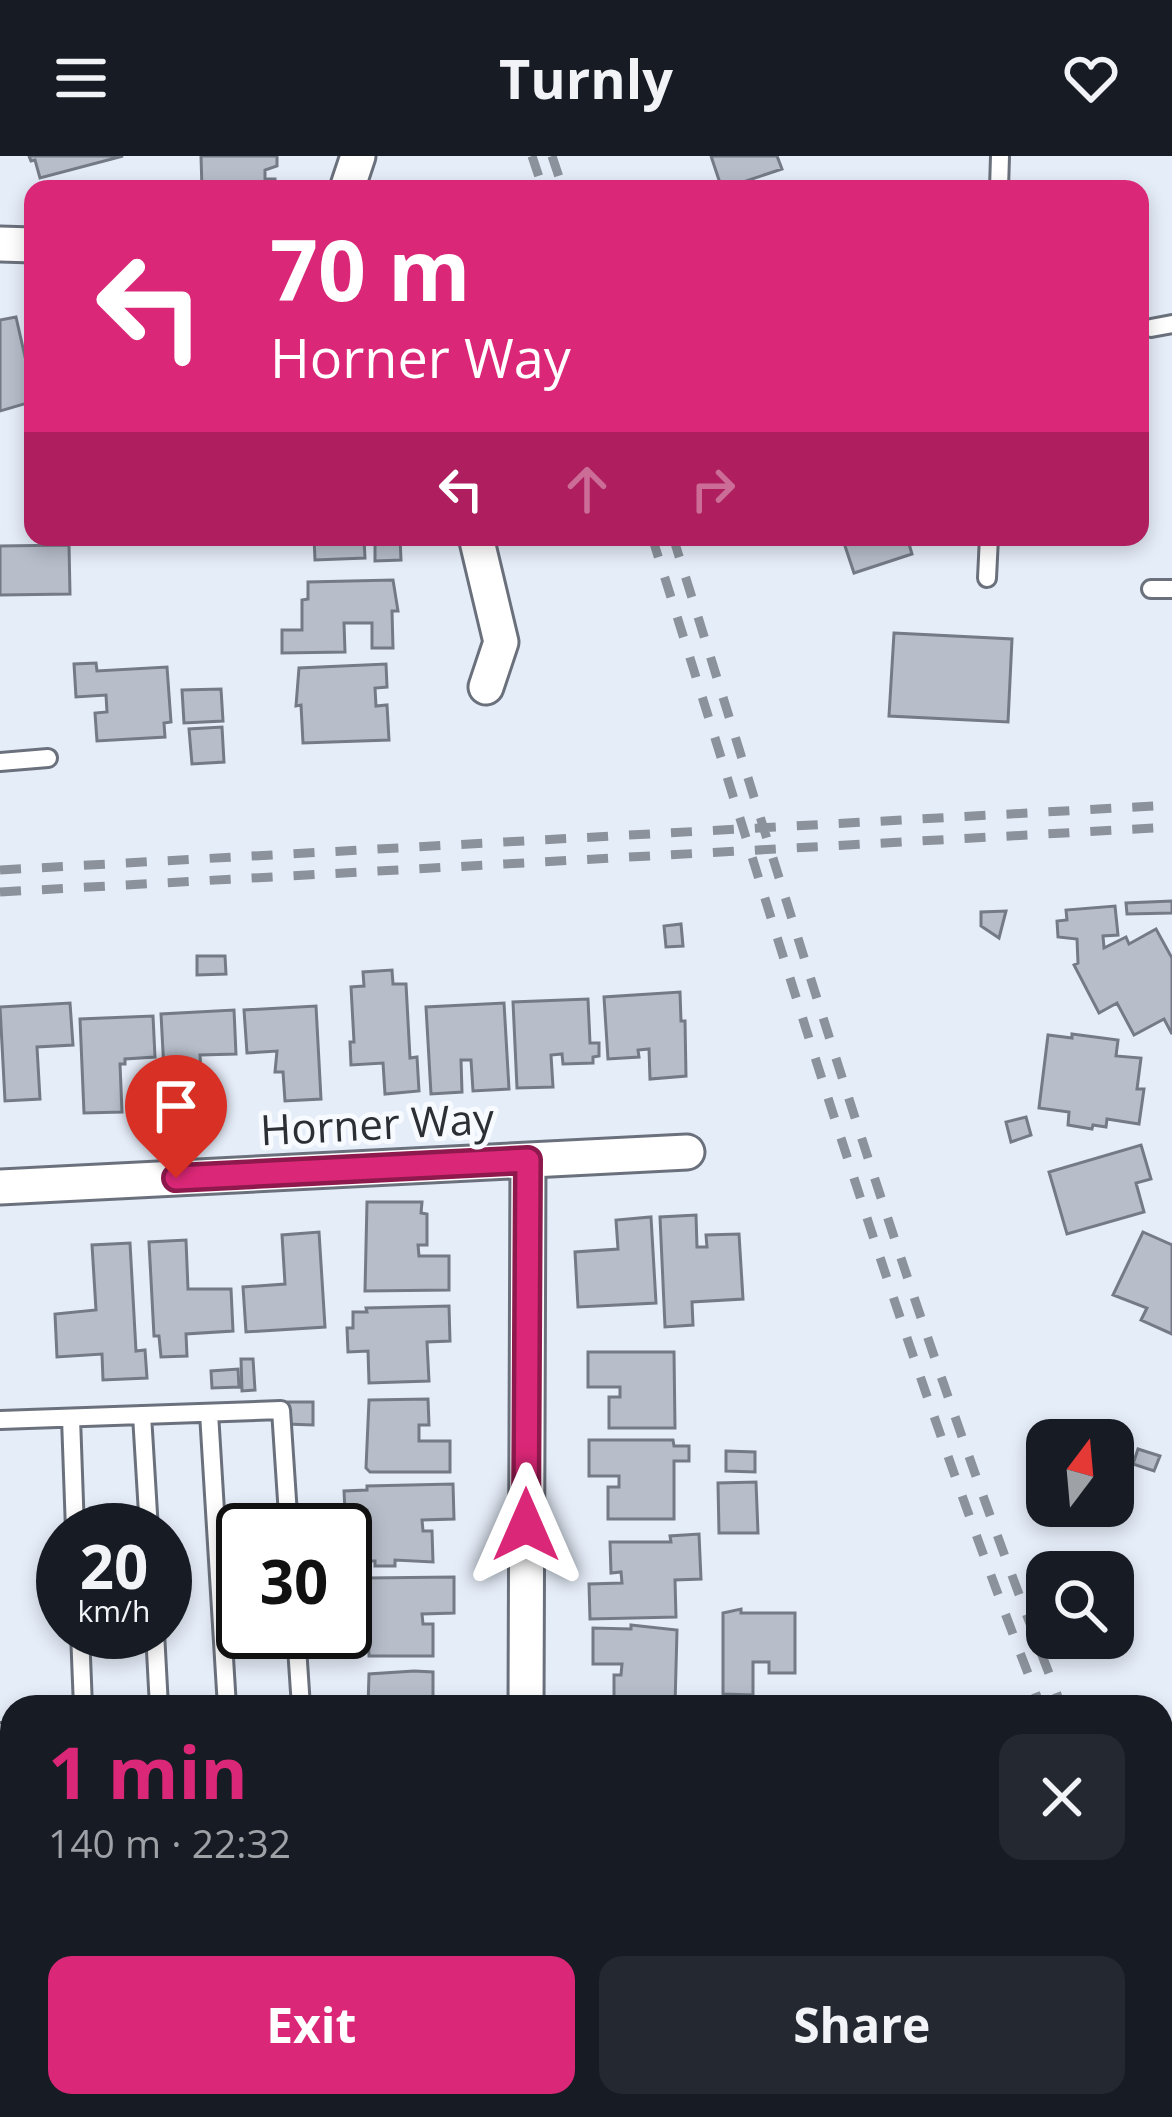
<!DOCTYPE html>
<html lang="en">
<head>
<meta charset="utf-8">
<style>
	:root { --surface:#171b24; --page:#242831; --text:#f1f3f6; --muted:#9ea1a6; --accent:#db2777 }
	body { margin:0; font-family:"Open Sans",sans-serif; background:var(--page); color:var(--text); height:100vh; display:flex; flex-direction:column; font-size:45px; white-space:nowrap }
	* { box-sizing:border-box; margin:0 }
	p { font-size:39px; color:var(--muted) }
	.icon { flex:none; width:66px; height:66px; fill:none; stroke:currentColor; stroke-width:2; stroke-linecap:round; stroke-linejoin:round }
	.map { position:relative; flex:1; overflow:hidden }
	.details { position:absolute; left:0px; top:1539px; width:1173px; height:423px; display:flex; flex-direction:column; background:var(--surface); border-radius:36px 36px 0 0; box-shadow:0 6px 18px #0003 }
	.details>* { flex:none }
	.banner { position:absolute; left:24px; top:24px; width:1125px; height:366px; border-radius:24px; box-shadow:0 6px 18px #0003; background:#db2777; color:#fff; overflow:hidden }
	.needle { width:78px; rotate:16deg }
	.buttons { position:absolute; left:1026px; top:1263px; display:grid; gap:24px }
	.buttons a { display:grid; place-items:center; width:108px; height:108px; border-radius:24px; background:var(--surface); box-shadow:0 6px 18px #0003; font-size:60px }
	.speed { position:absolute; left:36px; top:1347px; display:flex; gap:24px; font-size:60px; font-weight:700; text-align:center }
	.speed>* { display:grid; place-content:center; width:156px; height:156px; border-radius:50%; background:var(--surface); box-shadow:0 6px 18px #0003; line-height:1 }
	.speed small { font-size:30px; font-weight:400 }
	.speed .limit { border:6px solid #111; border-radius:18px; background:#fff; color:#111 }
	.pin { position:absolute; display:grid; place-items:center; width:102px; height:102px; color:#fff; margin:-123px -51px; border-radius:50% 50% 50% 0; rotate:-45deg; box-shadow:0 0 12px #0007 }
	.pin .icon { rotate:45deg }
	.me { position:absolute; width:132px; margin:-66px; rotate:0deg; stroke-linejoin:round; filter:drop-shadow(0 0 9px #0008) }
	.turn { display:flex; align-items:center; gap:42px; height:252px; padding:0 48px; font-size:54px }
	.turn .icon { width:156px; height:156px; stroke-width:2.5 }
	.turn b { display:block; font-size:84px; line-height:102px }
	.lanes { display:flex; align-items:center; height:114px; padding:0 48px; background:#0003; justify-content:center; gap:60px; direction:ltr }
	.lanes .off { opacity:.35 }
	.round { display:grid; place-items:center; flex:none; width:126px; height:126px; border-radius:24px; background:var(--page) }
	.head { display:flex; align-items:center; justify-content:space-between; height:204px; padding:0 48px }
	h1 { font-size:72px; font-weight:700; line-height:90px; color:var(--accent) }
	.action { display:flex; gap:24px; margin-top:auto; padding:24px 48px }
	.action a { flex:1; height:138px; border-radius:24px; background:var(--accent); color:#fff; font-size:48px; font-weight:700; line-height:138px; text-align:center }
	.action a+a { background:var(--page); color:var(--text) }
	header { display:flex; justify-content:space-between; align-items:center; height:156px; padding:0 48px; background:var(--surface); font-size:54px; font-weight:700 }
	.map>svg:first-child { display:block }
	.building { fill:#b7beca; stroke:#747b86; stroke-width:3 }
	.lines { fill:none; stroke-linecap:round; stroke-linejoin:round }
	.lane-casing { stroke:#6b717c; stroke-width:22 }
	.street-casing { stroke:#6b717c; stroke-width:39 }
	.lane { stroke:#fff; stroke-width:16 }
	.street { stroke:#fff; stroke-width:33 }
	.rail { stroke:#8c929b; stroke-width:9; stroke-dasharray:21 21; stroke-linecap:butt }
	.route-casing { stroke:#8e194d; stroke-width:30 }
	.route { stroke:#db2777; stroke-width:21 }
	.labels { text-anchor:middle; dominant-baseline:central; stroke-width:10; stroke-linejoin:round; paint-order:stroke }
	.street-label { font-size:42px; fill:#2c2f34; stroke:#f7faff }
</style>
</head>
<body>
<header><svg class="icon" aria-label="menu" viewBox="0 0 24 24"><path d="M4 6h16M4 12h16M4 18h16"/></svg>Turnly<svg class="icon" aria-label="heart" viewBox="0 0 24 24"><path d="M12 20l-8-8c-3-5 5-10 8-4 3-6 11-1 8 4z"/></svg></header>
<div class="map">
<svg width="1172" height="1961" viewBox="0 0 1172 1961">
	<rect width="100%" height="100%" fill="#e5edf9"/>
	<!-- building -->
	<path class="building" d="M29,0H123L40,22L35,4L31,5Z
		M201,0H277V10L265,14V23H275V33H202Z
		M711,0H777L782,13L722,33Z
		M16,161L33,236L30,237L31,246L0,255V164Z
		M314,381H400L401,404L375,405V383H364L365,402L315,404Z
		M842,381H907L912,398L854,417Z
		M69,389L70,438L0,439V390Z
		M393,424L398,455H392L393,492H372V467H344L345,496L282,497V474H302V444L308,443V426Z
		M894,477L1012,483L1008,566L889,560Z
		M96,507L97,515L167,511L171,566L164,567L165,581L97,585L95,557L107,556L106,539L76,541L74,508Z
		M386,508L387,531L375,532L376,550L387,549L389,584L303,587L301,549L296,550L299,512Z
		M221,533L223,565L184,567L182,534Z
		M222,571L224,606L192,608L189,573Z
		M1172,745V757L1127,758L1126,747Z
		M1115,750L1118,779L1103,780L1104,792L1126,781L1129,788L1156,773L1172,802V878L1164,863L1134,879L1117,847L1099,857L1074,809L1078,807L1077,783L1058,781L1057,765L1067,764L1066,754Z
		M1006,755L999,782L981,770V756Z
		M681,768L683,790L666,791L664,770Z
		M197,800H225L226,818L197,819Z
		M392,814L393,828H406L410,902L417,901L419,935L385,938L383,907L351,909L350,886H354L351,831L364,830L363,816Z
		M680,836L681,865H685L686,920L650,923L649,893L638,894L639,901L608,903L604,841Z
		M588,843L590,887H599V900L593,901V907L563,908L562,898L551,899L553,931L517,932L513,846Z
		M70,847L73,889L37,891L40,943L5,945L0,851Z
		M504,847L509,933L473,935L471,904H461L462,936L431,938L426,851Z
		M316,850L321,943L285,945L283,916H275L277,895L247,897L244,854Z
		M234,854L236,898L200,899L203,951L166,953L161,858Z
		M153,860L155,901L125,903V908H120L122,956L84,957L80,863Z
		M1072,878L1118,884L1116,900L1141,902L1137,933H1144L1139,968L1107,963L1106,971L1093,969L1092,973L1068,969L1069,956L1039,952L1048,879L1072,882Z
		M1026,961L1031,979L1011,986L1006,966Z
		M1141,989L1151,1023L1136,1027L1144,1056L1067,1078L1049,1016Z
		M367,1046H422L421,1057L427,1058V1089H418L419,1100H449V1134L365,1135Z
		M696,1059L697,1091H707L706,1079L739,1078L743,1143L692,1146L693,1169L665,1171L660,1061Z
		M651,1061L656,1147L578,1151L575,1096L618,1093L616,1064Z
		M319,1076L325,1171L246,1176L243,1131L285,1128L282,1079Z
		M1143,1076L1172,1089V1178L1141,1164L1147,1152L1113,1139Z
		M186,1084L188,1133H231L233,1175L186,1178L187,1200L161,1201L159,1180H154L149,1086Z
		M130,1087L136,1195L145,1194L147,1222L103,1224L102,1198L57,1201L55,1158L96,1154L92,1089Z
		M449,1150L450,1185L427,1186L429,1225L369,1227L368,1195L348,1196L347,1172H353V1156H367L366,1152Z
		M588,1196H674L675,1272H609V1241H620V1231H588Z
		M241,1203H253L255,1234L242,1235Z
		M238,1213L239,1231L212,1232L211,1215Z
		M428,1243L429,1269H419V1285H450V1316H370L366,1312L369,1244Z
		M287,1246H313V1269L286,1268Z
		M589,1284H673L674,1290H689V1305H674V1363H608V1331H619V1320H589Z
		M1138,1293L1160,1300L1154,1315L1133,1308Z
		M726,1295L755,1296V1316L726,1315Z
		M756,1326L758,1377H719L718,1327Z
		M453,1328L454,1363L422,1364L423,1375H432L433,1406L395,1404V1410H375V1405H368L367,1354L345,1355L344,1335L367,1334V1330Z
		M699,1378L701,1423L675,1424L676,1461L590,1463L589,1428L622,1427L621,1416L611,1417L610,1386H671L670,1380Z
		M454,1421V1457L422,1458L423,1468H433V1500H369L367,1422Z
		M741,1453V1457H795V1517H769V1506H753V1539L723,1538V1457Z
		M631,1469L677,1474L675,1549L614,1551V1519H621L622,1508H593V1472L631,1473Z
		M414,1515L433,1516V1547H423V1551H368L369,1518Z
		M355,1950H395V1961H355Z
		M545,1950H604L603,1961H539V1953Z
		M706,1950H775L767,1961H698Z
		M808,1950H892L895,1961H812Z"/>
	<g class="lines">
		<defs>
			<path id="lane" d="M999,33L1000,0
				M1151,172L1172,168
				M987,422L989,381
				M1151,433H1172
				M0,606L48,602
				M209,1257L227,1551
				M142,1259L149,1374
				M71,1262L75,1374
				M0,1264L281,1254L289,1374
				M80,1476L83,1551
				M155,1476L159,1551
				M296,1476L301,1551
				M0,1576H12"/>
			<path id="street" d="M347,33L358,0
				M0,88L33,89
				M476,381L501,486L486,531
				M0,1031L687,996
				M526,1551L528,1004
				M0,1607L12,1827
				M19,1950V1961
				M468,1961V1950"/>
		</defs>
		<!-- lane casing -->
		<use href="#lane" class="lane-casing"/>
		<!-- street casing -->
		<use href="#street" class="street-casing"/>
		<!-- lane -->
		<use href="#lane" class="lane"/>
		<!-- street -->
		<use href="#street" class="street"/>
		<!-- rail -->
		<path class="rail" d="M532,0L543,33
			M552,0L563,33
			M652,381C776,773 891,1167 1041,1551
			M673,381C796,773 912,1167 1062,1551
			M0,714L1172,649
			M0,736L1172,671
			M1161,1793L1172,1818
			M1161,1842L1172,1867"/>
	</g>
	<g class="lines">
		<defs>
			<path id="route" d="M176,1022L528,1004L526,1369"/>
		</defs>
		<!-- route casing -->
		<use href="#route" class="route-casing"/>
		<!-- route -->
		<use href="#route" class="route"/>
	</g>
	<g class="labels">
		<!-- street labels -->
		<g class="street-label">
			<text transform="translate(377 967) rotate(-3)">Horner Way</text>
		</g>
	</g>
</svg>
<div class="buttons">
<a><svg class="needle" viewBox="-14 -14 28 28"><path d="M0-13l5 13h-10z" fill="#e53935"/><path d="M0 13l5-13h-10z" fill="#9ea1a6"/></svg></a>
<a><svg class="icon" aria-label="search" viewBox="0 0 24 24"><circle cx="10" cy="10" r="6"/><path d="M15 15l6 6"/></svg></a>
</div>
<div class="speed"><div>20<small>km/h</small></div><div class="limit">30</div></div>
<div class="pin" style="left:176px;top:1022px;background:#d93025"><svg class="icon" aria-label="arrive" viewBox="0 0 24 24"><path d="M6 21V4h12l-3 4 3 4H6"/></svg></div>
<svg class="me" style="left:526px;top:1369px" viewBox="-20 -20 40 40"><path d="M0-17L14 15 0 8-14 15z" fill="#db2777" stroke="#fff" stroke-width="4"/></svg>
<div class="banner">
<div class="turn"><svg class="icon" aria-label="left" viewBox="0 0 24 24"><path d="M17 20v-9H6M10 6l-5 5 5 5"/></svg><div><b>70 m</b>Horner Way</div></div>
<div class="lanes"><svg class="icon" aria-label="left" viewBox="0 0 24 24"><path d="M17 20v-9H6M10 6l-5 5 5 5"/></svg><svg class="icon off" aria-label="ahead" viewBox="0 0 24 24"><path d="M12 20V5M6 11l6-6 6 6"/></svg><svg class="icon off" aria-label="right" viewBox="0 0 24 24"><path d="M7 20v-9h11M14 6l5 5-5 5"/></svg></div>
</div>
<section class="details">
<div class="head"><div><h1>1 min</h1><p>140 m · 22:32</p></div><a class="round"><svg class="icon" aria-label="close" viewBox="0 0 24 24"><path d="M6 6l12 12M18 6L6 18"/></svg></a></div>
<div class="action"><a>Exit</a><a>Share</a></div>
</section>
</div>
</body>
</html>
